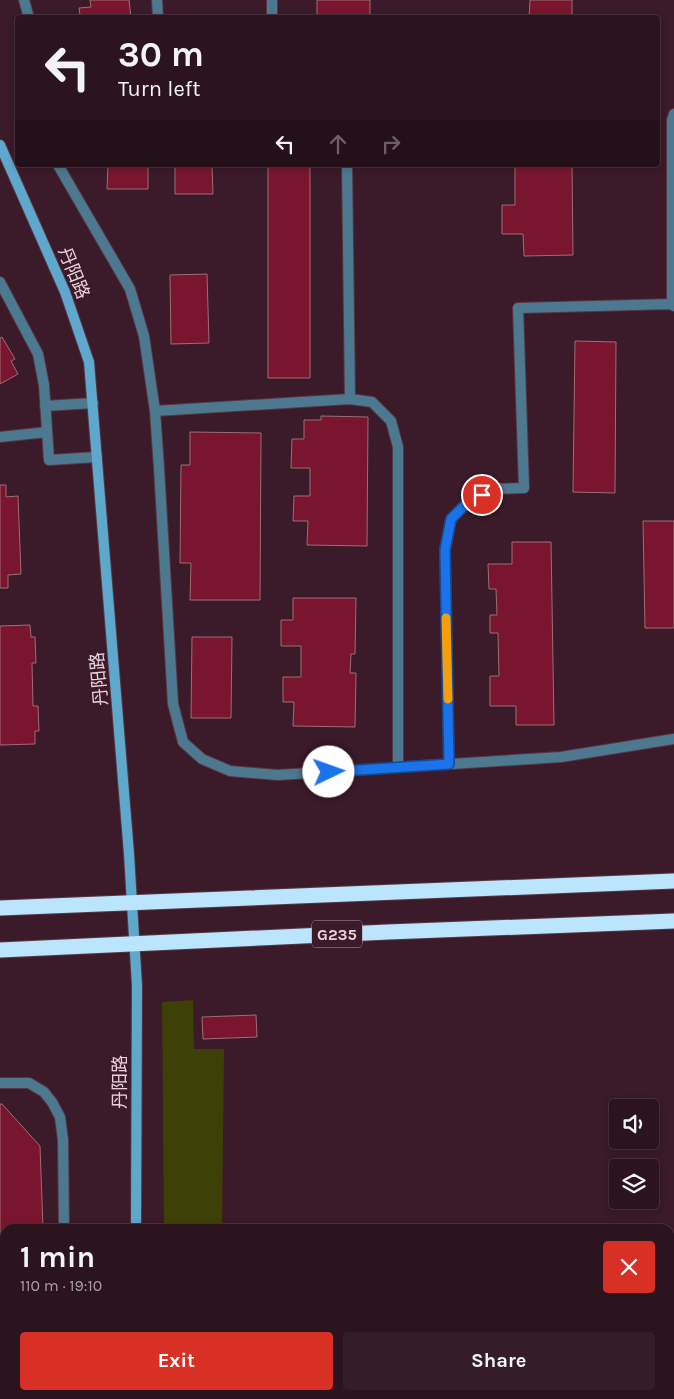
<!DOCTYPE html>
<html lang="en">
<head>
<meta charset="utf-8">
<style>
	:root { --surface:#2c141f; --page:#341d28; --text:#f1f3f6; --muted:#a69ea4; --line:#48333d; --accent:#d93025 }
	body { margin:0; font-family:Karla,"Noto Sans SC",sans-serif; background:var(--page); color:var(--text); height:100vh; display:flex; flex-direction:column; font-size:19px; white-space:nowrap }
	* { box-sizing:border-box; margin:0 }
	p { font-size:16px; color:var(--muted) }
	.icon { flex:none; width:28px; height:28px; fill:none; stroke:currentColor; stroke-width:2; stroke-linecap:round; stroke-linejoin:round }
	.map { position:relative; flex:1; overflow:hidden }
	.drawer { position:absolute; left:0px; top:1224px; width:675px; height:176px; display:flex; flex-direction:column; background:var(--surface); border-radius:15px 15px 0 0; box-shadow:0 2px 8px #0003,0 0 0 1px var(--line) }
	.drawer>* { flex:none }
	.guide { position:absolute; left:15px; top:15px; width:645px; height:152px; border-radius:5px; box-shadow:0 2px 8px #0003,0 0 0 1px var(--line); background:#2c141f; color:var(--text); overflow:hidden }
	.tools { position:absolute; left:609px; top:1099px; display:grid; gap:10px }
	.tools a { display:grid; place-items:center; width:50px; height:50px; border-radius:5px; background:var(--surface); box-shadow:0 2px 8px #0003,0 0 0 1px var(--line); font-size:25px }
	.pin { position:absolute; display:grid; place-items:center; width:42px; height:42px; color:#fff; margin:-21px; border:2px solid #fff; border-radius:50%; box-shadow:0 1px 5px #0007 }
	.me { position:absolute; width:55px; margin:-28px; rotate:87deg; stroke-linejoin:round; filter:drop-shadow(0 0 4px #0008) }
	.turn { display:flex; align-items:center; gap:18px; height:105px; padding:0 20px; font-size:22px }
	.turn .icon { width:65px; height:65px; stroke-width:2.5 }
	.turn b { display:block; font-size:35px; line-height:42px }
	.lanes { display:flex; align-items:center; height:48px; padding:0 20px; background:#0003; justify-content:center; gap:25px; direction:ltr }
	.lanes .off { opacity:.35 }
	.round { display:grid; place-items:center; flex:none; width:52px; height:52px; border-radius:5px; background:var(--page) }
	.overview { display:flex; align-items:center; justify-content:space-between; height:85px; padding:0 20px }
	h1 { font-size:30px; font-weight:700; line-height:38px }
	.primary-button { display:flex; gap:10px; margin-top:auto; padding:10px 20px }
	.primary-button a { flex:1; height:58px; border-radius:5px; background:var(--accent); color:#fff; font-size:20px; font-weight:700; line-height:58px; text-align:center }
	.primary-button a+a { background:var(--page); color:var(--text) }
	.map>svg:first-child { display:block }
	.green { fill:#3e4107 }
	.building { fill:#7a152f; stroke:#9b6f74 }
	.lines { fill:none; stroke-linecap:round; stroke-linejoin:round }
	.lane-casing { stroke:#573745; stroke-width:12 }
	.secondary-casing { stroke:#573745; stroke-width:12 }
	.highway-casing { stroke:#573745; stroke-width:17 }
	.lane { stroke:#4d7990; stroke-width:10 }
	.secondary { stroke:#5fa8cd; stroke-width:10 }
	.highway { stroke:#bbe5fc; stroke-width:15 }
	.route-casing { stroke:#114b97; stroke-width:12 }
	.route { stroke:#1a73e8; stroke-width:9 }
	.slow { stroke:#f59e0b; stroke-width:9 }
	.labels { text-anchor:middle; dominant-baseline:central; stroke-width:5; stroke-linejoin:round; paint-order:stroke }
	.shield { fill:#3b1a29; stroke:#b59ba6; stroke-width:1 }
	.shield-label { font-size:16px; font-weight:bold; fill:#e9d2db }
	.street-label { font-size:18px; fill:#e9d2db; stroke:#3b1a29 }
</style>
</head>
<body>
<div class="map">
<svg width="674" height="1399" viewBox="0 0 674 1399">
	<rect width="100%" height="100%" fill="#3b1a29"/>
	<!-- green -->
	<path class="green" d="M193,1000L194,1049H224L222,1229H164L162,1002Z
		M164,1395H220V1399H164Z"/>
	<!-- building -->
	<path class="building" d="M90,0H129L131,18H69V16L80,15L79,8L91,7Z
		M317,0H370V18H317Z
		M530,0H572V18H529Z
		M108,165H148V189H107Z
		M175,165H212L213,194H175Z
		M268,165H310V378H268Z
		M515,165H572L573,255L524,256L523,234H502V205H515Z
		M207,274L209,343L171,344L170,275Z
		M2,337L15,359L11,361L18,374L0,384V338Z
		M575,341L616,342L615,493L573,492Z
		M321,416L368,417L367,546L307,545L308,521H293L294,496H310V468H291L292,439H304V420H321Z
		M190,432L261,433L260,600H190L191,563H180L181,465H190Z
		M0,485H6V497L18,496L21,574L8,575V588H0Z
		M643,521H674V628H645Z
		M512,542H551L554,725H516V706H490V676H499L498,633H490V615H497L496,589H489L488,564H512Z
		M293,598H356L355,654H351L350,673H356L355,727L293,726L294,702H283V677H301V646H281V620H293Z
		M30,625L31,637H35L36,663H32L33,706H38L39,731H35V744L0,745V626Z
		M192,637H232L231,718H191Z
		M256,1015L257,1037L203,1039L202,1017Z
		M0,1104H2L40,1146L43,1229H5V1324L0,1325Z"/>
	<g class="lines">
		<defs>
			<path id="lane" d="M24,0L29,18
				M157,0L158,18
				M272,18V0
				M58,165L130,289L144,336L155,411L159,468L173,704L183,742L202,759L230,771L278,775L561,757L674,739
				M347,165L350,399
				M0,282L38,354L44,385L49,460L97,457
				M672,304V120L674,114
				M45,406L93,403
				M155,411L350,399L372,402L391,421L398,447V767
				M0,437L47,432
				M449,764L445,550L451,519L470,500L493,489L524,488L518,308L672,304L674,306
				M0,1083H29L44,1092L52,1102L60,1117L63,1140L64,1229
				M66,1395V1399"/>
			<path id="secondary" d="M0,145L65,292L89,362L129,854L137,986L136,1229
				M136,1399V1395"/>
			<path id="highway" d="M0,908L674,881
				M0,950L388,932L674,921"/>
		</defs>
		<!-- lane casing -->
		<use href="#lane" class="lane-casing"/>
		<!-- secondary casing -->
		<use href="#secondary" class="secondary-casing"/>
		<!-- highway casing -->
		<use href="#highway" class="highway-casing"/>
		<!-- lane -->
		<use href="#lane" class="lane"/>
		<!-- secondary -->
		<use href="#secondary" class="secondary"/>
		<!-- highway -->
		<use href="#highway" class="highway"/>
	</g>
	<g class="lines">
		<defs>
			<path id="route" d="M329,772L449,764L445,550L451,519L470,500L482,495"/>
		</defs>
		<!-- route casing -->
		<use href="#route" class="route-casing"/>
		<!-- route -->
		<use href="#route" class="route"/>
		<!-- slow -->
		<path class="slow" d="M446,618L448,699"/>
	</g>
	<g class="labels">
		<!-- shield labels -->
		<rect class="shield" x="312" y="920.5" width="50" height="27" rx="4"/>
		<g class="shield-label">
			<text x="337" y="934">G235</text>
		</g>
		<!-- street labels -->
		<g class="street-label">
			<text transform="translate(74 273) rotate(68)">丹阳路</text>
			<text transform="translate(99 679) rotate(-95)">丹阳路</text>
			<text transform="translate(120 1082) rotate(-90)">丹阳路</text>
		</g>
	</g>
</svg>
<div class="tools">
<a><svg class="icon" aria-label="sound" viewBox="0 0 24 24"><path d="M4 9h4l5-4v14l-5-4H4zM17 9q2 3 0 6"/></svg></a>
<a><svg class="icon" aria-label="layers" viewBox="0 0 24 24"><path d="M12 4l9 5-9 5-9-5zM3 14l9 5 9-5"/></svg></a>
</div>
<div class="pin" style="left:482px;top:495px;background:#d93025"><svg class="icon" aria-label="arrive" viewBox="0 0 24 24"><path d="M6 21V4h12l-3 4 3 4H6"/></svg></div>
<svg class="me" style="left:329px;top:772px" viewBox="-20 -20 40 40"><circle r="19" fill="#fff"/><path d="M0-13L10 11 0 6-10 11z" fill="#1a73e8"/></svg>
<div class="guide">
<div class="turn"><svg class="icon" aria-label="left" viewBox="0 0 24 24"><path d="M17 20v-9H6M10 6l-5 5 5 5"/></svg><div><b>30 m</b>Turn left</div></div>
<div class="lanes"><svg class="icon" aria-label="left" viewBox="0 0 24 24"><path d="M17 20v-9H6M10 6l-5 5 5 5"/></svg><svg class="icon off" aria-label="ahead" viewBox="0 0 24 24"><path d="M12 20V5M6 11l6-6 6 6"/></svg><svg class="icon off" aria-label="right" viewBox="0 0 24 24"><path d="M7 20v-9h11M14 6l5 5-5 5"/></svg></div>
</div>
<section class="drawer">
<div class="overview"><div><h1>1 min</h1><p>110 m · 19:10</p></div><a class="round" style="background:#d93025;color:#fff"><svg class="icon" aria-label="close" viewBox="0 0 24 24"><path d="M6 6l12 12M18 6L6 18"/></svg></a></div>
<div class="primary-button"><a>Exit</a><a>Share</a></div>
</section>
</div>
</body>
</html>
